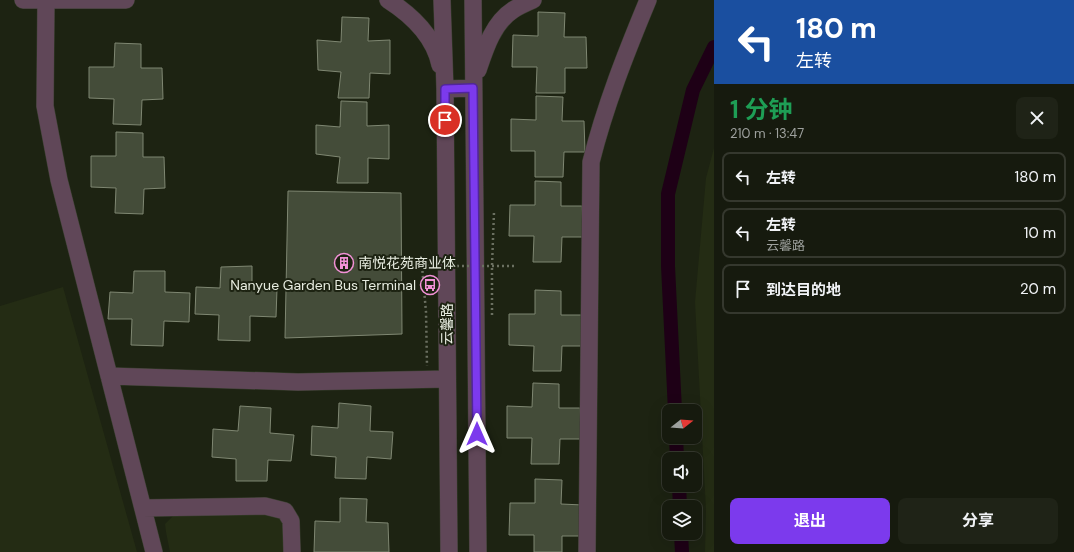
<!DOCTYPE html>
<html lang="zh">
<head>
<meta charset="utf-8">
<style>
	:root { --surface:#161a0e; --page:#1f2317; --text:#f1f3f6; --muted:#9ea19e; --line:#35382e; --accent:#7c3aed }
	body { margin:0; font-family:"DM Sans","Noto Sans SC",sans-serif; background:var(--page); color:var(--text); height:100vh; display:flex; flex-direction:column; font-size:15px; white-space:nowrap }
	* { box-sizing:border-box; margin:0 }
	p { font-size:13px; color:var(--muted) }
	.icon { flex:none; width:22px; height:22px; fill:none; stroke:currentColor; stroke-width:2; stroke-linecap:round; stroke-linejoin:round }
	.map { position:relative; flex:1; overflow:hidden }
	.details { display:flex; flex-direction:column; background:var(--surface); width:360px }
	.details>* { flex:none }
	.hud { background:#1a4fa0; color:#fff; overflow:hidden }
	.needle { width:26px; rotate:73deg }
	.tools { position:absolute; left:662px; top:404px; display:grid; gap:8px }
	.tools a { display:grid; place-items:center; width:40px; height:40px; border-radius:8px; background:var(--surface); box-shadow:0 4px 16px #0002,0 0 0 1px var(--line); font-size:20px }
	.pin { position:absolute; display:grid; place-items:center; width:34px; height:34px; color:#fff; margin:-17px; border:2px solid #fff; border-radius:50%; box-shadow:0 1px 4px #0007 }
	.me { position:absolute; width:44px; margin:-22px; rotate:0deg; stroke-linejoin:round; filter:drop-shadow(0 0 3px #0008) }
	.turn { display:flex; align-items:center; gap:14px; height:84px; padding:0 16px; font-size:18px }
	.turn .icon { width:52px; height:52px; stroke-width:2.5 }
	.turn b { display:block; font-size:28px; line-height:34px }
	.round { display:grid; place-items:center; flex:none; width:42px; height:42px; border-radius:8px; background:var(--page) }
	.overview { display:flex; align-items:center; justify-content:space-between; height:68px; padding:0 16px }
	h1 { font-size:24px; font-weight:700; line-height:30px; color:#1e9e55 }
	.primary-button { display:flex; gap:8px; margin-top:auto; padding:8px 16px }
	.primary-button a { flex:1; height:46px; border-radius:8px; background:var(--accent); color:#fff; font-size:16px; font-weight:700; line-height:46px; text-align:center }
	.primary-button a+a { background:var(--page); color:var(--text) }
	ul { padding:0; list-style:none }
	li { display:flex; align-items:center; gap:12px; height:50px; margin:0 8px 6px; padding:0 8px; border:2px solid var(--line); border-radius:8px }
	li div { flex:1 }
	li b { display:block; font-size:15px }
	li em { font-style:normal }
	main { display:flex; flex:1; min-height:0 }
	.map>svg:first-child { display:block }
	.built { fill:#242c14 }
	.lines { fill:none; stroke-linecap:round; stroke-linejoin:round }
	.canal { stroke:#1e0016; stroke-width:14 }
	.building { fill:#444c39; stroke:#7f8772 }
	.minor-casing { stroke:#393f2f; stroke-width:18 }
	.path { stroke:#6b7061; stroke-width:2.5; stroke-dasharray:2 3; stroke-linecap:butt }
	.minor { stroke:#604758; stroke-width:17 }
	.path-bridge { stroke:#6b7061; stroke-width:2.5; stroke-dasharray:2 3; stroke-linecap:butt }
	.route-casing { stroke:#51269a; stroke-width:10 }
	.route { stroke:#7c3aed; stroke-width:7 }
	.labels { text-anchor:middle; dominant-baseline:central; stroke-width:4; stroke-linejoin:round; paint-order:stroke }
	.poi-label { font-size:14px; fill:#e7ece0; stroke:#1d2312; text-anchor:start }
	.street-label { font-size:14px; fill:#e7ece0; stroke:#1d2312 }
</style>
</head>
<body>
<main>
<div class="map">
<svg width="714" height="552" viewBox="0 0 714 552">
	<rect width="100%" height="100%" fill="#1d2312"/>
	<!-- built -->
	<path class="built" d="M714,148V552H705L706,510L695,302L706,178Z
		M63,287L137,552H0V306Z
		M174,515H274L278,517L282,521L285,552H170L166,532L165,524Z"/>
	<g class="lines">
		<!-- canal -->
		<path class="canal" d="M675,411L668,266V194L693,90L714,47
			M676,437L677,459
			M679,485L680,507
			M681,533L682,552"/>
	</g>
	<!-- building -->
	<path class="building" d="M538,12L565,13L564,37H586L587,68H565V93H536L537,67H512L513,35L538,36Z
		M342,17L369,18L368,41L390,40V74L370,73L369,98H338L341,72L318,70L317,40L341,42Z
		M115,43L141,44V68H162L163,99L142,100L141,125L113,124L114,99L89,98V67H114Z
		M536,96L563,97L562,121H584L585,152H564L563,177H535V151H511V119L536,120Z
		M341,101L367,102V126L389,125V159L368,158V183H337L340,157L316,154V125L340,127Z
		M116,132L143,133V157H164L165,188L144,189L143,214L115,213L116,188L91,187V156H116Z
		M535,181L561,182V206H582L583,237H562L561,262H533L534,236H509L510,205H535Z
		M288,191L401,193L402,334L285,338Z
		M252,266V288L277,289L276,317L250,316V341L218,340L219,315L195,314L196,287L220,288L221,267Z
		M134,271H165V292L190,293L189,322L164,321L163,346L131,345L132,319H108L110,292L133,293Z
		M535,290L561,291V315H582L583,346H562L561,371H533L534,346L509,345V314H535Z
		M533,383L559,384V408H580L581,439H560L559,464H531L532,438H507V406L532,407Z
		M339,403L371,406L370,431L393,432L391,459L367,457L366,479L335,478L336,457L311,455L312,426L338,428Z
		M240,406L271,408L270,433L294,435L291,461L268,460L267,481H236V459L212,457L213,429L238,431Z
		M535,479L562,480L561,504L583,505V536H562V552H534V535H509L510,503H535Z
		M340,498L367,499L366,522L388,523L389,552H314L315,521L340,522Z"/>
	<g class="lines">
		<defs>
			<path id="minor" d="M23,0H126
				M46,0L45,106L59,180L154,552
				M388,0C413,16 434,36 440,65
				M442,0L445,89L449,552
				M473,0L478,552
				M478,70C485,49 493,23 513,10C519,6 526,3 533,0
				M445,89L473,88
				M109,376L298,382L447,379
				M143,508L265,506L285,511L291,521L292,552
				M587,552L591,162C605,106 626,53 648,0"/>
		</defs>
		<!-- minor casing -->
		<use href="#minor" class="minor-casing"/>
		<!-- path -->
		<path class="path" d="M422,266L426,312L427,366
			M492,315V266L494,212"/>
		<!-- minor -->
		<use href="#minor" class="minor"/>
		<!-- path-bridge -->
		<path class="path-bridge" d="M422,266H514"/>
	</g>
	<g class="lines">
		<defs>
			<path id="route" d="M445,120V89L473,88L477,434"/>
		</defs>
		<!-- route casing -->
		<use href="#route" class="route-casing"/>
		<!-- route -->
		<use href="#route" class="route"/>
	</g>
	<!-- icons -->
	<defs>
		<symbol id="building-ring" viewBox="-11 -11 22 22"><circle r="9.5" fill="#1d2312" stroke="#f291d6" stroke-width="1.5"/><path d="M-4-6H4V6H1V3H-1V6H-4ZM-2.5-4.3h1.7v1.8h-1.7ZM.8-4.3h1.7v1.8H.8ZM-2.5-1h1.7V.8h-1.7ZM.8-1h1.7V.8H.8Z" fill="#f291d6"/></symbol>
		<symbol id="bus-ring" viewBox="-11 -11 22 22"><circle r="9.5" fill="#1d2312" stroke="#f291d6" stroke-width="1.5"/><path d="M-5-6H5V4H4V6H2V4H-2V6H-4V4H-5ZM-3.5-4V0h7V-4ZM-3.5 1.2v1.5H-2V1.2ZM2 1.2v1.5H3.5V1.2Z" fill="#f291d6"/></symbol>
	</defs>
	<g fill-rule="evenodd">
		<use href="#building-ring" x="333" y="252" width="22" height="22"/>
		<use href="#bus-ring" x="419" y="274" width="22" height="22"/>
	</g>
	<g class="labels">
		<!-- poi labels -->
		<g class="poi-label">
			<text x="358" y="263">南悦花苑商业体</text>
			<text x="416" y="285" text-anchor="end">Nanyue Garden Bus Terminal</text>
		</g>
		<!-- street labels -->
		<g class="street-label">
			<text transform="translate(447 324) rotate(-90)">云馨路</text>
		</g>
	</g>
</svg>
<div class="tools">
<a><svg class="needle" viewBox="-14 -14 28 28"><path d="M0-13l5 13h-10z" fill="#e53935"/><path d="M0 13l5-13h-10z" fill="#9ea19e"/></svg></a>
<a><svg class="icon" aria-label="sound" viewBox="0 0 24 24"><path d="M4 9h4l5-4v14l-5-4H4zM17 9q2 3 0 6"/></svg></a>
<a><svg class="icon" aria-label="layers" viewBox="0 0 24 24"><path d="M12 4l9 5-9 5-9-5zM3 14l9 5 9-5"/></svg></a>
</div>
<div class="pin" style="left:445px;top:120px;background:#d93025"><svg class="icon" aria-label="arrive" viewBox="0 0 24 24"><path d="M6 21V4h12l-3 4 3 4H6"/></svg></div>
<svg class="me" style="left:477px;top:434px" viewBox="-20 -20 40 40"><path d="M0-17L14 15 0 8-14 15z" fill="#7c3aed" stroke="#fff" stroke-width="4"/></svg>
</div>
<section class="details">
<div class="hud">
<div class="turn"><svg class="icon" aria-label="left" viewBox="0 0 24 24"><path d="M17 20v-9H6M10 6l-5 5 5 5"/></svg><div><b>180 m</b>左转</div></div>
</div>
<div class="overview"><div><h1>1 分钟</h1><p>210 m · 13:47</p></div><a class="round"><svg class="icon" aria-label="close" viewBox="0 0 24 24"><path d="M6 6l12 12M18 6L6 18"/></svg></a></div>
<ul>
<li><svg class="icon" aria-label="left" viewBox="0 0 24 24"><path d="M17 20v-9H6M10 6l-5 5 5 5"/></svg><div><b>左转</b></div><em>180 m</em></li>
<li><svg class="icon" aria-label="left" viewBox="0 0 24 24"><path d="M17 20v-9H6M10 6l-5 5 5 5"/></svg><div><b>左转</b><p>云馨路</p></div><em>10 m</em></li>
<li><svg class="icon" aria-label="arrive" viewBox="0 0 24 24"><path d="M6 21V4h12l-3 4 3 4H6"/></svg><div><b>到达目的地</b></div><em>20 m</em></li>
</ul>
<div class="primary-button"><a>退出</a><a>分享</a></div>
</section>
</main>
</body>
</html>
